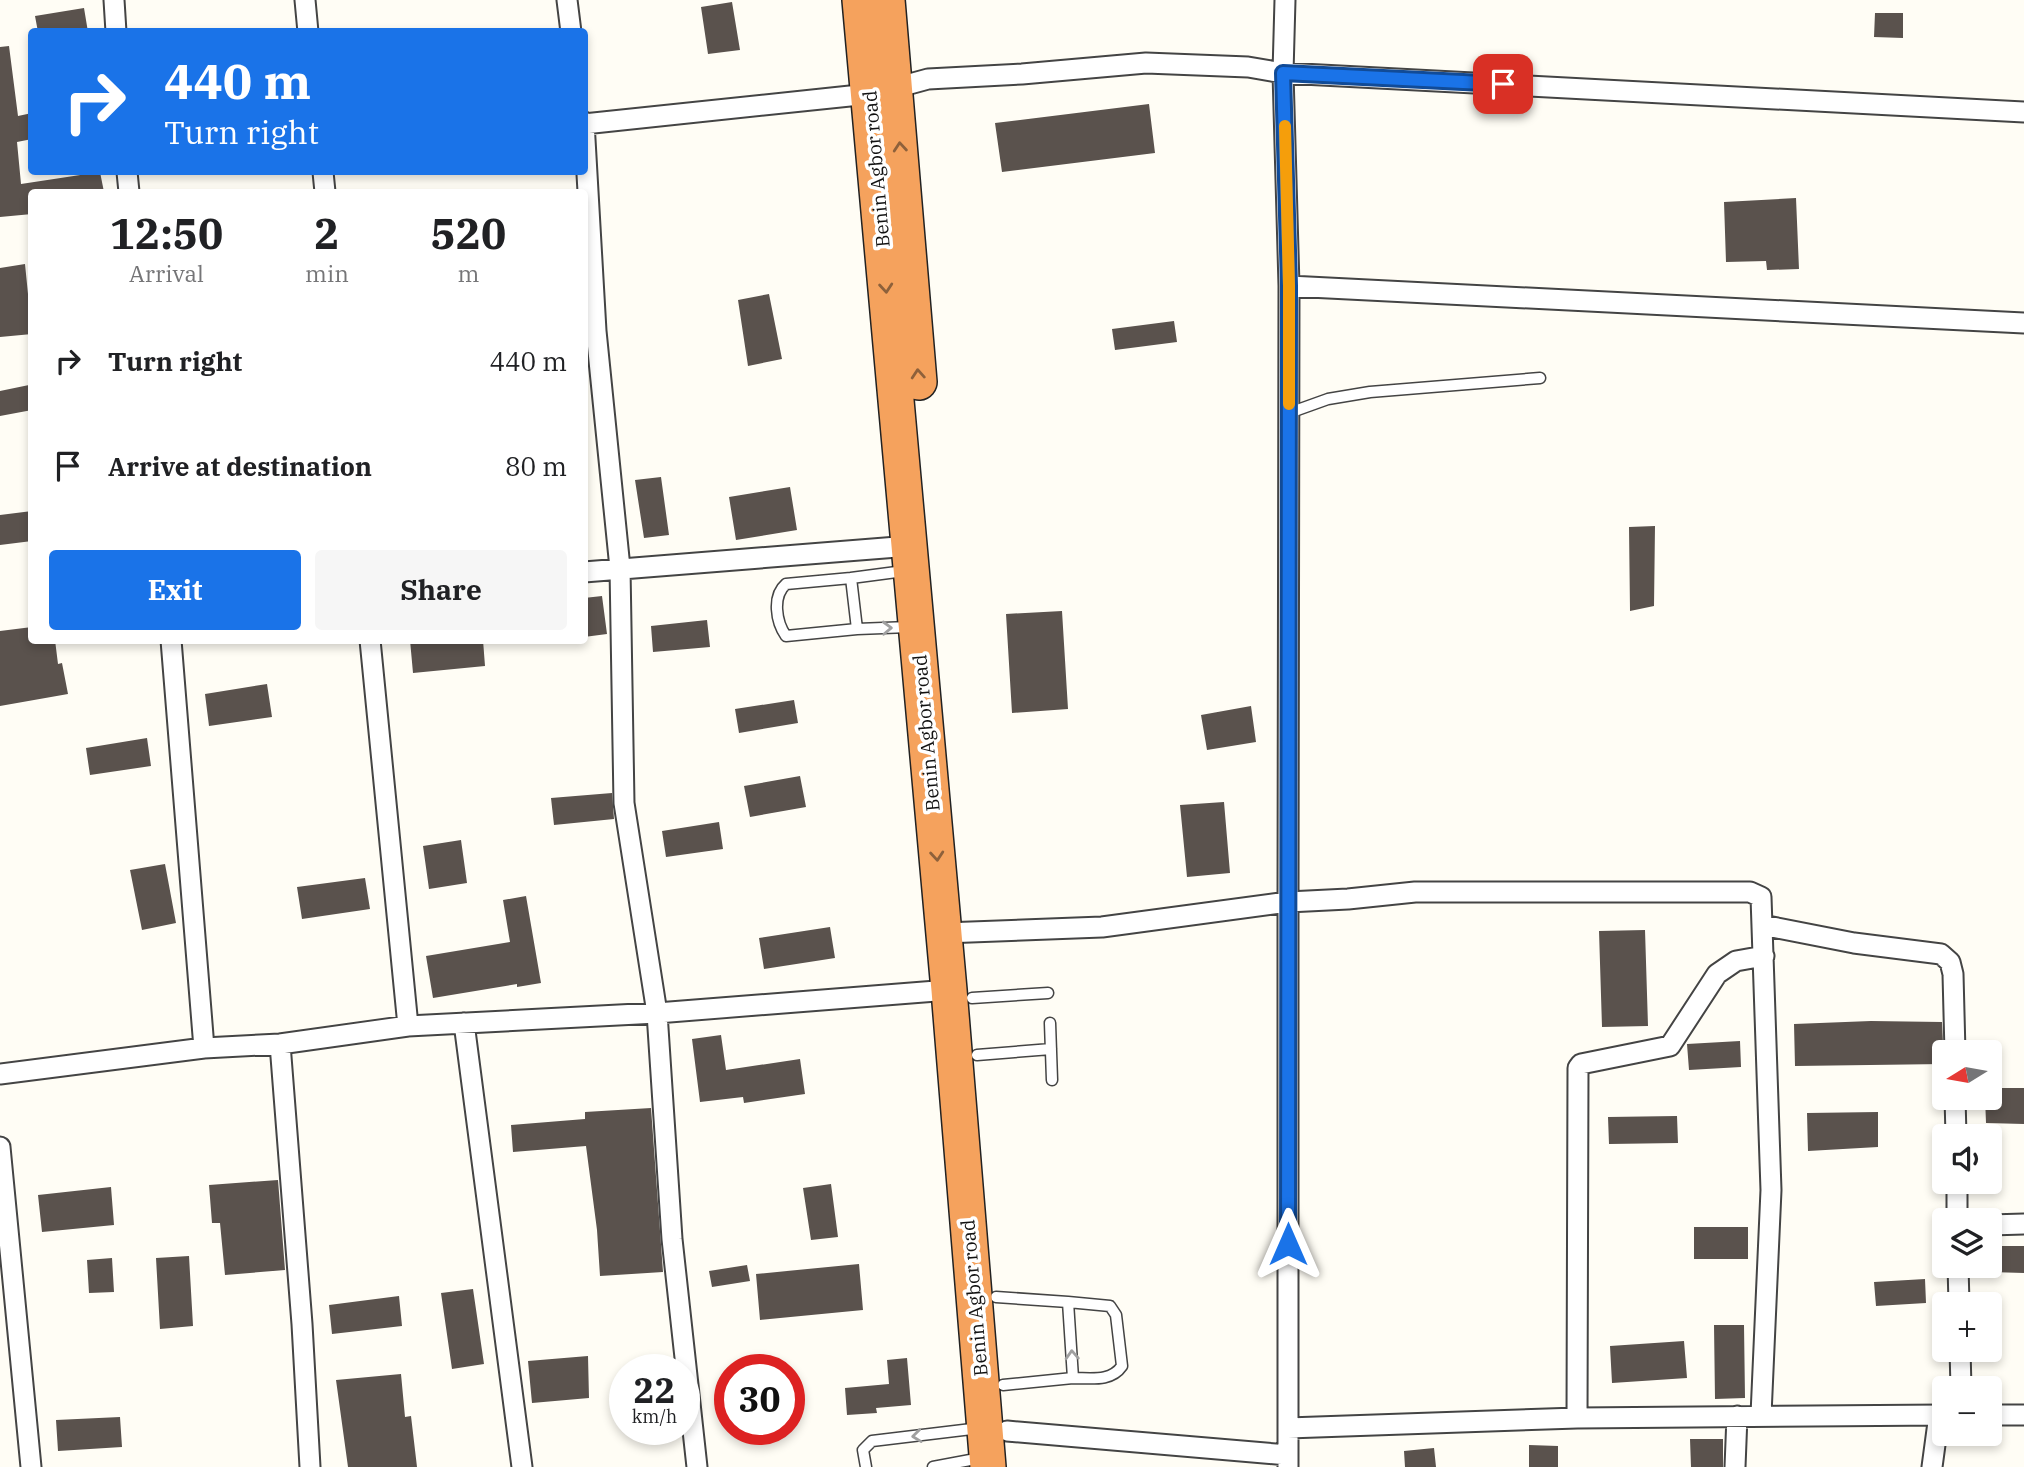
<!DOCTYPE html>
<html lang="en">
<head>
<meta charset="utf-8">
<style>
	:root { --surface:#fff; --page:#f6f6f6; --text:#202124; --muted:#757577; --accent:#1a73e8 }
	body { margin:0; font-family:"IBM Plex Serif",serif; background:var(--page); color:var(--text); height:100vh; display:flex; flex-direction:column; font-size:26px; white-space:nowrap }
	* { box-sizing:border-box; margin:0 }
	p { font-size:23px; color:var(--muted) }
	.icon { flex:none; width:38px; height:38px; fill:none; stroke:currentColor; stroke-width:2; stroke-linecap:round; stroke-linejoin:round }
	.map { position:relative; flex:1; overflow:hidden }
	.details { position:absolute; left:28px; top:189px; width:560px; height:455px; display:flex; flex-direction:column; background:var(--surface); border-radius:7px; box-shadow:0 4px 10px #0003 }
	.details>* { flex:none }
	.hud { position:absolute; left:28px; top:28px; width:560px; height:147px; border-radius:7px; box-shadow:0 4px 10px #0003; background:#1a73e8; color:#fff; overflow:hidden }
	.needle { width:46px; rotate:259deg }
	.fabs { position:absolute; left:1932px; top:1040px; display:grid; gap:14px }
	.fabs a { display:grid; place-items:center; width:70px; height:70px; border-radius:7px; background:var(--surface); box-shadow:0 4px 10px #0003; font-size:35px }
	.speed { position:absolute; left:609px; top:1354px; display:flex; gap:14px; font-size:35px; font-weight:700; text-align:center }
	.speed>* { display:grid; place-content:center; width:91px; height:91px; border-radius:50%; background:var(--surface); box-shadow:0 4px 10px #0003; line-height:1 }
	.speed small { font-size:18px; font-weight:400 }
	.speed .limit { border:10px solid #d22; background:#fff; color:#111 }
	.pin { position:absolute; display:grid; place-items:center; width:60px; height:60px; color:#fff; margin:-30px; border-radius:14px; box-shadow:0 4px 10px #0006 }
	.me { position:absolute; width:77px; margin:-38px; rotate:0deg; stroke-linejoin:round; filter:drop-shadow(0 0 5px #0008) }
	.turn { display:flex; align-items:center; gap:24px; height:147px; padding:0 21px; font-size:32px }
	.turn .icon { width:91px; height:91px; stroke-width:2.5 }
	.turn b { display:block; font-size:49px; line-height:60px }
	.eta { display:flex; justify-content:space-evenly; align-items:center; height:119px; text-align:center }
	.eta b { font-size:42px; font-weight:700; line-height:49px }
	.action { display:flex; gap:14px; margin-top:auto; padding:14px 21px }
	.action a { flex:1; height:80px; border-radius:7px; background:var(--accent); color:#fff; font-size:28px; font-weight:700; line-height:80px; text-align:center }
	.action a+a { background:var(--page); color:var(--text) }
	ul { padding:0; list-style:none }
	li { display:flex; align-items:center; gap:21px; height:105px; padding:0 21px }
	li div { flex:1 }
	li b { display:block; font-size:26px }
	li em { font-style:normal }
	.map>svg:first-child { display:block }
	.building { fill:#5a524d }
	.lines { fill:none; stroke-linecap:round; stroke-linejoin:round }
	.lane-casing { stroke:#444; stroke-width:13 }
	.street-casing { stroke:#444; stroke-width:23 }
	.highway-casing { stroke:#222; stroke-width:38 }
	.lane { stroke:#fff; stroke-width:10 }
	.street { stroke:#fff; stroke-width:19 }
	.highway { stroke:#f5a25d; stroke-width:35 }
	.oneway { stroke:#8e613b }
	.oneway2 { stroke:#a0a0a0 }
	.route-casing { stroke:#114b97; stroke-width:18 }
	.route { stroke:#1a73e8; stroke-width:12 }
	.slow { stroke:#f59e0b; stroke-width:12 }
	.labels { text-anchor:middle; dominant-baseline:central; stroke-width:7; stroke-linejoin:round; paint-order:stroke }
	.street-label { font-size:19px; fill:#111; stroke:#fff }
</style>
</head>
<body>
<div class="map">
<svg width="2024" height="1467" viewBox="0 0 2024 1467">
	<rect width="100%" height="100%" fill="#fffdf5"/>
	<!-- building -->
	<path class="building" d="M732,2L740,50L708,54L701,7Z
		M84,8L88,32H38L35,16Z
		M1875,13H1903V38L1874,37Z
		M9,46L18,116L32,113V139L17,142L21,184L100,172L104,192H32V214L0,217V47Z
		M1149,104L1155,153L1002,172L995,123Z
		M1796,198L1799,269L1767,270L1766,261L1726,262L1724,202Z
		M25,264L32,334L0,337V268Z
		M769,294L782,359L748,366L738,300Z
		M1174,321L1177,342L1115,350L1112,329Z
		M29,385L32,410L0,416V391Z
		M661,477L669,535L644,538L635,480Z
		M790,487L797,530L736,540L729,497Z
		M32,511V541L0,545V515Z
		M1655,526L1654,606L1630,611L1629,527Z
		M602,596L607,634L584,637V598Z
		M1062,611L1068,709L1012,713L1006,614Z
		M707,620L710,647L653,652L651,626Z
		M32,627V640H55L58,664L62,663L68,694L0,706V631Z
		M410,640H483L485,666L413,673Z
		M267,684L272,717L209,726L205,694Z
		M794,700L798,723L739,733L735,709Z
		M1251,706L1256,742L1207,750L1201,715Z
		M147,738L151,766L90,775L86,748Z
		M800,776L806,807L750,817L744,786Z
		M612,793L614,819L554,825L551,798Z
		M1224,802L1230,873L1187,877L1180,805Z
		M719,822L723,849L666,857L662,831Z
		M461,840L467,883L429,889L423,846Z
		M165,864L176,923L142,930L130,870Z
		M365,878L370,909L302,919L297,887Z
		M526,896L541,983L517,987V984L433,998L426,956L510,942L503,900Z
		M830,927L835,958L764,969L759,938Z
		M1645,930L1648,1026L1602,1027L1599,931Z
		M1871,1021L1942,1022L1944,1064L1795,1066L1794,1024Z
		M721,1035L726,1070L800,1059L805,1094L744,1103L743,1097L700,1102L692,1039Z
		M1740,1041L1741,1067L1689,1070L1687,1044Z
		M1990,1088H2024V1124L1986,1123L1985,1097H1990Z
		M651,1108L663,1272L600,1276L597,1230L586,1146L513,1152L511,1125L585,1119V1112Z
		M1878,1112V1147L1808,1151L1807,1113Z
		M1677,1116L1678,1143L1609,1144L1608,1117Z
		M278,1180L285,1270L225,1275L220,1223H212L209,1185Z
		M831,1184L838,1237L811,1240L803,1188Z
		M111,1187L114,1225L42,1232L38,1195Z
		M1694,1227H1748V1259H1694Z
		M1990,1246H2024V1273L1990,1272Z
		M189,1256L193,1326L160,1329L156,1258Z
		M112,1258L114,1292L89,1293L87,1260Z
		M859,1264L863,1310L760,1320L756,1274Z
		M747,1265L750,1281L712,1287L709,1271Z
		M1925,1279L1926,1303L1876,1306L1874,1282Z
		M473,1289L484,1364L452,1369L441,1293Z
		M399,1296L402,1326L332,1334L329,1305Z
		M1714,1325H1744L1745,1398L1715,1399Z
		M1684,1341L1687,1378L1612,1383L1610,1346Z
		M588,1356L589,1398L532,1403L528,1361Z
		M907,1358L911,1405L876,1408L877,1413L847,1415L845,1388L889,1384L887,1360Z
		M401,1374L405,1417L411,1416L417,1467H348L336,1380Z
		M120,1417L122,1447L58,1451L56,1420Z
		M1690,1439H1723V1467H1691Z
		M1529,1445L1558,1446V1467H1529Z
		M1434,1448L1436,1467H1405L1404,1451Z"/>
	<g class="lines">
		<defs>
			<path id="lane" d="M1289,413L1328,399L1370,392L1540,378
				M904,571L851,578L857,629L909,627
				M851,578L786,584C772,596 776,622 786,636L857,629
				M972,998L1048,993
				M1050,1023L1052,1080
				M977,1055L1051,1049
				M996,1297L1068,1302L1073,1378L1003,1385
				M1068,1302L1110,1306L1116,1315L1122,1366C1111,1382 1091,1378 1073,1378
				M866,1467L863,1450L872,1441L980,1428
				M933,1467L981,1458"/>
			<path id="street" d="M114,0L116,32
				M305,0L308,32
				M567,0L571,32
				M1285,0L1283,73L1289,286L1288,902L1348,899L1415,892H1750L1761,897L1771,1190L1761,1415
				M895,88L928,79L1022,74L1146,63L1248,67L1283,73L2024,112
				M584,122L596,331L620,568L624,803L657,1013L672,1239L697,1467
				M584,124L869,94
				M127,172L129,192
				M323,172L325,192
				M1289,286L2024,323
				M584,572L910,546
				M171,640L204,1048
				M370,640L408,1026
				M1762,925L1854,943L1941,954L1950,962L1953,974L1955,1052
				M944,933L1102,927L1288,902V1428
				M464,1023L522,1467
				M280,1044L302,1324L310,1467
				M0,1074L204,1048L280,1044L408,1026L657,1013L949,990
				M1955,1097L1956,1136
				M0,1147L31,1467
				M1957,1181V1220
				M1990,1225L2024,1224
				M1958,1265L1959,1304
				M1960,1349L1961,1388
				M1990,1415H2024
				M1577,1418L1578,1068L1581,1064L1670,1046L1717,974L1736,961L1764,956
				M1007,1431L1288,1455
				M1288,1467V1428L1577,1418L1944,1415
				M1735,1467L1737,1416
				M1932,1467L1939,1415"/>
			<path id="highway" d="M860,0L949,990L988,1467
				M887,0L919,382"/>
		</defs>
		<!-- lane casing -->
		<use href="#lane" class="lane-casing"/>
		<!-- street casing -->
		<use href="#street" class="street-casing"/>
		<!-- highway casing -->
		<use href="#highway" class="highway-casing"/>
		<!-- lane -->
		<use href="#lane" class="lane"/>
		<!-- street -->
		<use href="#street" class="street"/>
		<!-- highway -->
		<use href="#highway" class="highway"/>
	</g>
	<!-- one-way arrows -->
	<defs><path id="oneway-chevron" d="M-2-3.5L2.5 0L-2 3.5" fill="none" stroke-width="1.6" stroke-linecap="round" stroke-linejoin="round" transform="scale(1.75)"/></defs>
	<g class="oneway">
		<use href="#oneway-chevron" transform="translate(900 147) rotate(-95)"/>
		<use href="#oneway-chevron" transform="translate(886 288) rotate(85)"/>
		<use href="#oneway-chevron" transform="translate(918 374) rotate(-94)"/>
		<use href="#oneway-chevron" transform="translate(937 856) rotate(85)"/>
	</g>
	<g class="oneway2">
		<use href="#oneway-chevron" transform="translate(887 628) rotate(-2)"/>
		<use href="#oneway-chevron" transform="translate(1072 1355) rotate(-93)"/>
		<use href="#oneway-chevron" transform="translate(917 1436) rotate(173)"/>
	</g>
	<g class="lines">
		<defs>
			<path id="route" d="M1288,1244L1289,286L1283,73L1503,84"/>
		</defs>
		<!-- route casing -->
		<use href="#route" class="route-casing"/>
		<!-- route -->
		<use href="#route" class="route"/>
		<!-- slow -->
		<path class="slow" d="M1285,126L1289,286V404"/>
	</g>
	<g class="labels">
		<!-- street labels -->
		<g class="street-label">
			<text transform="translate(876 169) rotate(-95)">Benin Agbor road</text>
			<text transform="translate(926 733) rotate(-95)">Benin Agbor road</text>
			<text transform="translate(974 1298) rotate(-95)">Benin Agbor road</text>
		</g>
	</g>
</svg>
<div class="fabs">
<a><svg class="needle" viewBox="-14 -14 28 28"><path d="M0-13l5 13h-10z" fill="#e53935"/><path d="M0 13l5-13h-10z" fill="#757577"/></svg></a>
<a><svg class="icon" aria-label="sound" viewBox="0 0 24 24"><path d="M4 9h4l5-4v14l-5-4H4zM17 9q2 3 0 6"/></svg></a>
<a><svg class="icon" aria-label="layers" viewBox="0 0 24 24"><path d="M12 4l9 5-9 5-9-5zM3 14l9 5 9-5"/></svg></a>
<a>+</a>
<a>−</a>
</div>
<div class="speed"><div>22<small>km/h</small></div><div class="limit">30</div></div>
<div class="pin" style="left:1503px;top:84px;background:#d93025"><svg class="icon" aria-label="arrive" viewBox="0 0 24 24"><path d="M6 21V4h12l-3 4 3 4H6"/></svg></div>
<svg class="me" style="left:1288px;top:1244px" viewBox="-20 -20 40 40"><path d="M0-17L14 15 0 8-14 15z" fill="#1a73e8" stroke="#fff" stroke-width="4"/></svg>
<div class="hud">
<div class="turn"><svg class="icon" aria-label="right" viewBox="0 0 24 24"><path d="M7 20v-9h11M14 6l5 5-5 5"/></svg><div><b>440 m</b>Turn right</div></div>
</div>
<section class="details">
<div class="eta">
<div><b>12:50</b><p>Arrival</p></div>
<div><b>2</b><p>min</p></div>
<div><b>520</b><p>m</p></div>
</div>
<ul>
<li><svg class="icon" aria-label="right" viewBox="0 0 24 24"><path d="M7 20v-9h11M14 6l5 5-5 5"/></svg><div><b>Turn right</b></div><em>440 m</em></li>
<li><svg class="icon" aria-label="arrive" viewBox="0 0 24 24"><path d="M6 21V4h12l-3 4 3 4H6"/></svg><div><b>Arrive at destination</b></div><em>80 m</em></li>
</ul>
<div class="action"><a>Exit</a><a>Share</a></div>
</section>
</div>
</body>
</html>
